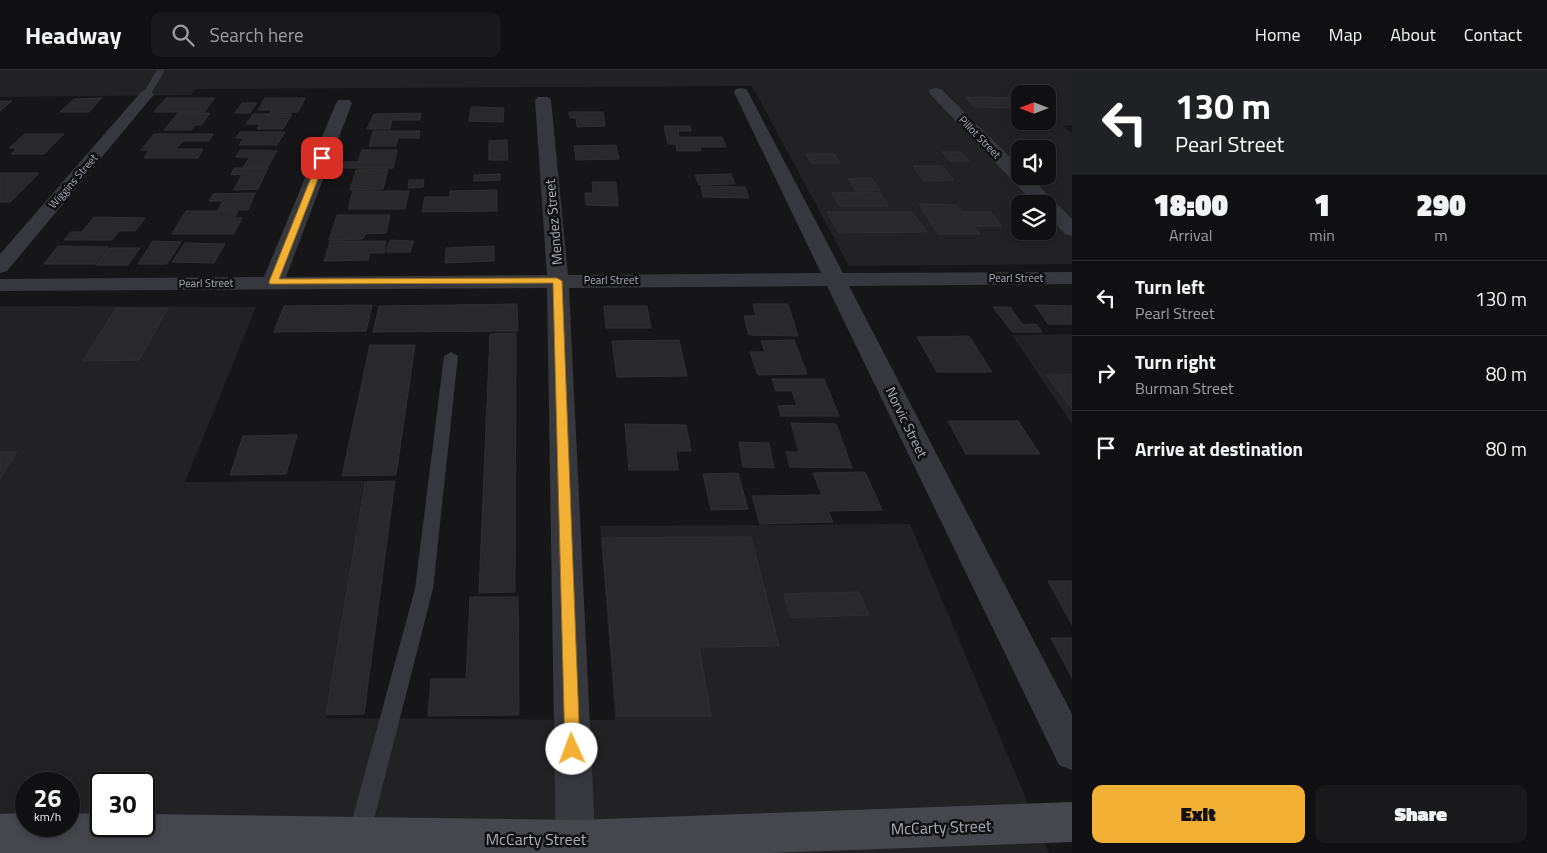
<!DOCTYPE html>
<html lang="en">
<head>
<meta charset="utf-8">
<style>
	:root { --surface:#101012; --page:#19191b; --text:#f1f3f6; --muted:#9c9d9f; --line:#303032; --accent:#f2b134 }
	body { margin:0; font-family:"Titillium Web",sans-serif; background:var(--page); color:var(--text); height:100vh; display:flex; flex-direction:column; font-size:19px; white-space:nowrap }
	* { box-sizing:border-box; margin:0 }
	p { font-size:16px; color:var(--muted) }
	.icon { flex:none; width:28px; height:28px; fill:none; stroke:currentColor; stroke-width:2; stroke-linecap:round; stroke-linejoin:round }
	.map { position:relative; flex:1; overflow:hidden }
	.drawer { display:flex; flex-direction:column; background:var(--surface); width:475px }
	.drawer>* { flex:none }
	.guide { background:#202124; color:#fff; overflow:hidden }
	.needle { width:32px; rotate:270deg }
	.controls { position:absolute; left:1011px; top:15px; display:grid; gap:10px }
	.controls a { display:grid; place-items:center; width:45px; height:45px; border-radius:10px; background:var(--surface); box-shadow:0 2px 8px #0003,0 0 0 1px var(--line); font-size:25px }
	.speed { position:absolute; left:15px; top:702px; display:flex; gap:10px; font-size:25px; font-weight:700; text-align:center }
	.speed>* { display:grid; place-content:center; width:65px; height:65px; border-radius:50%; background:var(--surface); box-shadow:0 2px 8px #0003,0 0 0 1px var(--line); line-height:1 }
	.speed small { font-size:12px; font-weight:400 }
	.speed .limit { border:2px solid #111; border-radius:8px; background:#fff; color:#111 }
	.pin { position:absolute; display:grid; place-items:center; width:42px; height:42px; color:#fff; margin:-21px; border-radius:10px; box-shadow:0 2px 8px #0006 }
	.me { position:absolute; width:55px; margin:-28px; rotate:358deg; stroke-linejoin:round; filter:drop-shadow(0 0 4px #0008) }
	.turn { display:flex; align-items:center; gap:18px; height:105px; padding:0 20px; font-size:22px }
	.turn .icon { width:65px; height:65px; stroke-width:2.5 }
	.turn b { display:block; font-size:35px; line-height:42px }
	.eta { display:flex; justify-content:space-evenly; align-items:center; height:85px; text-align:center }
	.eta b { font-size:30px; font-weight:800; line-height:35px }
	.cta { display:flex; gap:10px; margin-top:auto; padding:10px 20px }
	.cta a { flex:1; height:58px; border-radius:10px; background:var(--accent); color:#111; font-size:20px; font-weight:800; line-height:58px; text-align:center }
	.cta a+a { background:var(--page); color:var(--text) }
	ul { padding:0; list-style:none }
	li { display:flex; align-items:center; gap:15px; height:75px; padding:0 20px; border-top:1px solid var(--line) }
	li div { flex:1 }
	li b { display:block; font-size:19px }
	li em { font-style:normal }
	header { display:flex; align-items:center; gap:30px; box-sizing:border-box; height:70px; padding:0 25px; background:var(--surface); border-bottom:1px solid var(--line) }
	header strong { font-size:24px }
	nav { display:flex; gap:28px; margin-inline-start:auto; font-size:18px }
	.search { width:350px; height:45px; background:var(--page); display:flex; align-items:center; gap:12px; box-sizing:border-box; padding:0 18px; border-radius:10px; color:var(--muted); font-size:19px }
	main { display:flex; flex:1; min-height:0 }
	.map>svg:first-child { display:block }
	.built { fill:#222225; fill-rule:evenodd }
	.building { fill:#29292c; stroke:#303034 }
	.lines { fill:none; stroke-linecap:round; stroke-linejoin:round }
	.service { fill:#37383d; fill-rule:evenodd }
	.minor { fill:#37383d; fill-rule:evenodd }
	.secondary { fill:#45474d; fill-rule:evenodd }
	.route { fill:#f2b134; stroke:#9d7322 }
	.labels { text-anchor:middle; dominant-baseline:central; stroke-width:5; stroke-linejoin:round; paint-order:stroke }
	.far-street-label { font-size:11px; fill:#a8adb8; stroke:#111113 }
	.street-label { font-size:14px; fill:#a8adb8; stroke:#111113 }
	.near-street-label { font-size:16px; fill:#a8adb8; stroke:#111113 }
</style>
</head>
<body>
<header>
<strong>Headway</strong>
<div class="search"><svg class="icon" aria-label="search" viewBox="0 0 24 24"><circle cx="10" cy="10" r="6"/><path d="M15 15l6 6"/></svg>Search here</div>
<nav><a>Home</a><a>Map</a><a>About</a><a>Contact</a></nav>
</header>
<main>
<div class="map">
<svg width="1072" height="783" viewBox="0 0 1072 783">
	<rect width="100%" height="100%" fill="#161618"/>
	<!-- built -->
	<path class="built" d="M0,0H1072V55L1063,56L1072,64V194L849,196L752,16L196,19L191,25L0,27ZM1020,24H1048V51H1020ZM1020,79H1048V106H1020ZM1020,134H1048V161H1020Z
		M0,236L256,237L185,412L364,411L326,648L615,650L600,456L910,454L1049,783H0ZM26,714H69V756H26ZM101,714H144V756H101Z
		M1072,264V354L1012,265Z"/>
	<!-- building -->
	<path class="building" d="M965,27L1020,28V38L974,37Z
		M102,28L89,42H60L74,29Z
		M166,28H215L204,42H154Z
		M265,28H305L298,42L270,43L272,40H258Z
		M0,31H12L0,41Z
		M242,33H257L250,43H235Z
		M471,37L504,38L503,52L469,51Z
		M569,42H603L605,56L577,57L576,48H570Z
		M178,43H210L201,55H195L191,60H164Z
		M421,43L420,50H392L390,59H367L374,44Z
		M253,44H292L283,59H257L260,54H246Z
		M664,56H690L691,61H678L679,67H722L726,77H700L701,81H677L676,74H668Z
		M373,61H420L419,68H398L396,76H369Z
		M240,62H285L277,75H239L244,68H236Z
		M25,64H64L44,84H11L17,78H9Z
		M154,64H213L209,71H183L176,79H203L198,88H144L149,80H141Z
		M507,70L508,90H489V71Z
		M616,75L619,89L576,90L574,76Z
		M240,80L277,81L267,98L243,97L250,87H236Z
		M362,80H397L393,98H335L338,92H358Z
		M942,82H961L969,91H950Z
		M806,84H834L840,93H811Z
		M913,96H942L954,110L924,111Z
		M234,98H268L258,119L234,120L242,104L231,105Z
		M388,99L383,119L350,120L356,100Z
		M0,103H39L10,132H0Z
		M500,104V110L474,111V105Z
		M731,104L735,114L699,115L695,105Z
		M871,108L880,120L856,121L848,109Z
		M409,110H424L423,117L408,118Z
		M592,112H616L618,136L586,135L585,123H593Z
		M701,116L745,117L749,128L703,127Z
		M497,120V141L422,142L425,127H450V121Z
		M353,121H409L405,139H348Z
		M879,122L888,136H840L832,123Z
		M255,123L248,140H218L223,131H209L213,124Z
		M919,134L957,135L962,142H991L1001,156H974L980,164H938Z
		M186,141H238L234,148H242L234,164H172Z
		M827,142H912L927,162L839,163Z
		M337,145H390L386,163L365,164L363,169L329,170Z
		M94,147L145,148L135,161H119L112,170H64L71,162H82Z
		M390,170L414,171L410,182H386Z
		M153,171L181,172L167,194H138Z
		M330,171H386L384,183H370L368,190L324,191Z
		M185,173L225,174L214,193L172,192Z
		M58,176L108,177L95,194H44Z
		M494,176V191L445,193L446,178Z
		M109,178H140L128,195H96Z
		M517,234L518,261L373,262L379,236Z
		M753,234H788L798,266L749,265L744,246H756Z
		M372,235L366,261L274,262L284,236Z
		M1035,235L1072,236V254H1048Z
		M604,236H647L651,258H606Z
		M993,237H1010L1023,255L1036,254L1042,262H1012Z
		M116,238H168L139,290L83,291Z
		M516,263L515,522L479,523L490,264Z
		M969,266L992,302H937L917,267Z
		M679,270L687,306L617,307L612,271Z
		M794,270L807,304L758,305L750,282H765L761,271Z
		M370,275H415L396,405L342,406Z
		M1072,304V339L1046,305Z
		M772,309H824L839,346H781L778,336L797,335L792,321H776Z
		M948,351H1018L1040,384H966Z
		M791,353L836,354L852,398L790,397L786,382H799Z
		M625,354L686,355L691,381H676L678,400H629Z
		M297,365L286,404L230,405L243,366Z
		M739,372L769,373L774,398L743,397Z
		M0,382H17L0,409Z
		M865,402L882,440L828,441L833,452L760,454L752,426L822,425L813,403Z
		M738,403L748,439L711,440L703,404Z
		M395,411L364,644L326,645L365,412Z
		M751,467L779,576L699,577L711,646H617L602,468Z
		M1048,511H1072V555Z
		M859,522L869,545L791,548L784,524Z
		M470,527H518L519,645L428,646L431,609H466Z
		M1051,568H1072V608Z"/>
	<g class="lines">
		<!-- service -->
		<path class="service" d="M157,0H165L149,27H143L142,25Z
			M451,282L458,286L433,519L370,765L367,773L359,776L351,773L348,765L415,519L444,286Z"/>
		<!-- minor -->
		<path class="minor" d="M741,18L746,19L748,22L843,203L1072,202V214L849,216L1072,644V700L1059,695L827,216L569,218L596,783H556L547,218L0,221V209L264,207L336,33L339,30H349L352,33L286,207L547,205L535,30L538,27H548L551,30L568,205L821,203L734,22L736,19Z
			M936,18L941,19L1020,97V106H1029L1072,149V166L1065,164L1048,146V134H1035L931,25L929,22L931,19Z
			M146,20L151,22L154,25L151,28L7,201L0,203V184L141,22Z"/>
		<!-- secondary -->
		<path class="secondary" d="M1072,732V772L770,783H0V744L26,743V756H69V743L101,744V756H144V744L576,750Z"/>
	</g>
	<!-- route -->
	<path class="route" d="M322,86L326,88L279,209L557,208L562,211L580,679L578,684L572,686L567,684L565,679L553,213L270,214L269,212L319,88Z"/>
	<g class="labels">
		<!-- far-street labels -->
		<g class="far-street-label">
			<text transform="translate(980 67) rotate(46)">Pillot Street</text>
			<text transform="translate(73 111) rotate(-49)">Wiggins Street</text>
			<text x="1016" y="208">Pearl Street</text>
			<text x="611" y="210">Pearl Street</text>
			<text transform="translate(206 213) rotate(-1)">Pearl Street</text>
		</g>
		<!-- street labels -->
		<g class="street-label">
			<text transform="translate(553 152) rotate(-95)">Mendez Street</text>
			<text transform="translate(907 352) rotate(64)">Norvic Street</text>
		</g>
		<!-- near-street labels -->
		<g class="near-street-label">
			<text transform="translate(941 757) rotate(-2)">McCarty Street</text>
			<text x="536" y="769">McCarty Street</text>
		</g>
	</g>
</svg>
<div class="controls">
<a><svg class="needle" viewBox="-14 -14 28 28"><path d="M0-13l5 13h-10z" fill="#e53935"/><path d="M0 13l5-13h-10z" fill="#9c9d9f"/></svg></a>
<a><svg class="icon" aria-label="sound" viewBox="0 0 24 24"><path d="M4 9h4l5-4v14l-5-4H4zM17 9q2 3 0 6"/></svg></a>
<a><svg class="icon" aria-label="layers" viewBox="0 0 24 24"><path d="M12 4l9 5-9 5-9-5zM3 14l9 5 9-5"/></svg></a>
</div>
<div class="speed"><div>26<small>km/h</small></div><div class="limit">30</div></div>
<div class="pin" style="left:322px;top:88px;background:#d93025"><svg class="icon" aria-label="arrive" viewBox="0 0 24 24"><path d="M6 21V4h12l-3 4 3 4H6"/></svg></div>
<svg class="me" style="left:572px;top:679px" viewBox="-20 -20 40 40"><circle r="19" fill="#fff"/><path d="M0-13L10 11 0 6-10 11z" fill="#f2b134"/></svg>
</div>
<section class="drawer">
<div class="guide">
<div class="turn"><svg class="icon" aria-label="left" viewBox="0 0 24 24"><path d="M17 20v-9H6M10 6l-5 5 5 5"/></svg><div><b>130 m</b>Pearl Street</div></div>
</div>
<div class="eta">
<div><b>18:00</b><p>Arrival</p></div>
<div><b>1</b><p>min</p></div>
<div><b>290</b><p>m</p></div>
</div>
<ul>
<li><svg class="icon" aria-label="left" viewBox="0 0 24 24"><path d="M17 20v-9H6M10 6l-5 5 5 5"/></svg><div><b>Turn left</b><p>Pearl Street</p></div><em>130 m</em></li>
<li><svg class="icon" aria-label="right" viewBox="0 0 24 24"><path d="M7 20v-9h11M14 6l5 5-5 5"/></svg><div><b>Turn right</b><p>Burman Street</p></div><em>80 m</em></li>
<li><svg class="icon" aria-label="arrive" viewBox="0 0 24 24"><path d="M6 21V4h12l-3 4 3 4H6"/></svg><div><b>Arrive at destination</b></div><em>80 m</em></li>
</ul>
<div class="cta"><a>Exit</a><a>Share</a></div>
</section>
</main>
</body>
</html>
